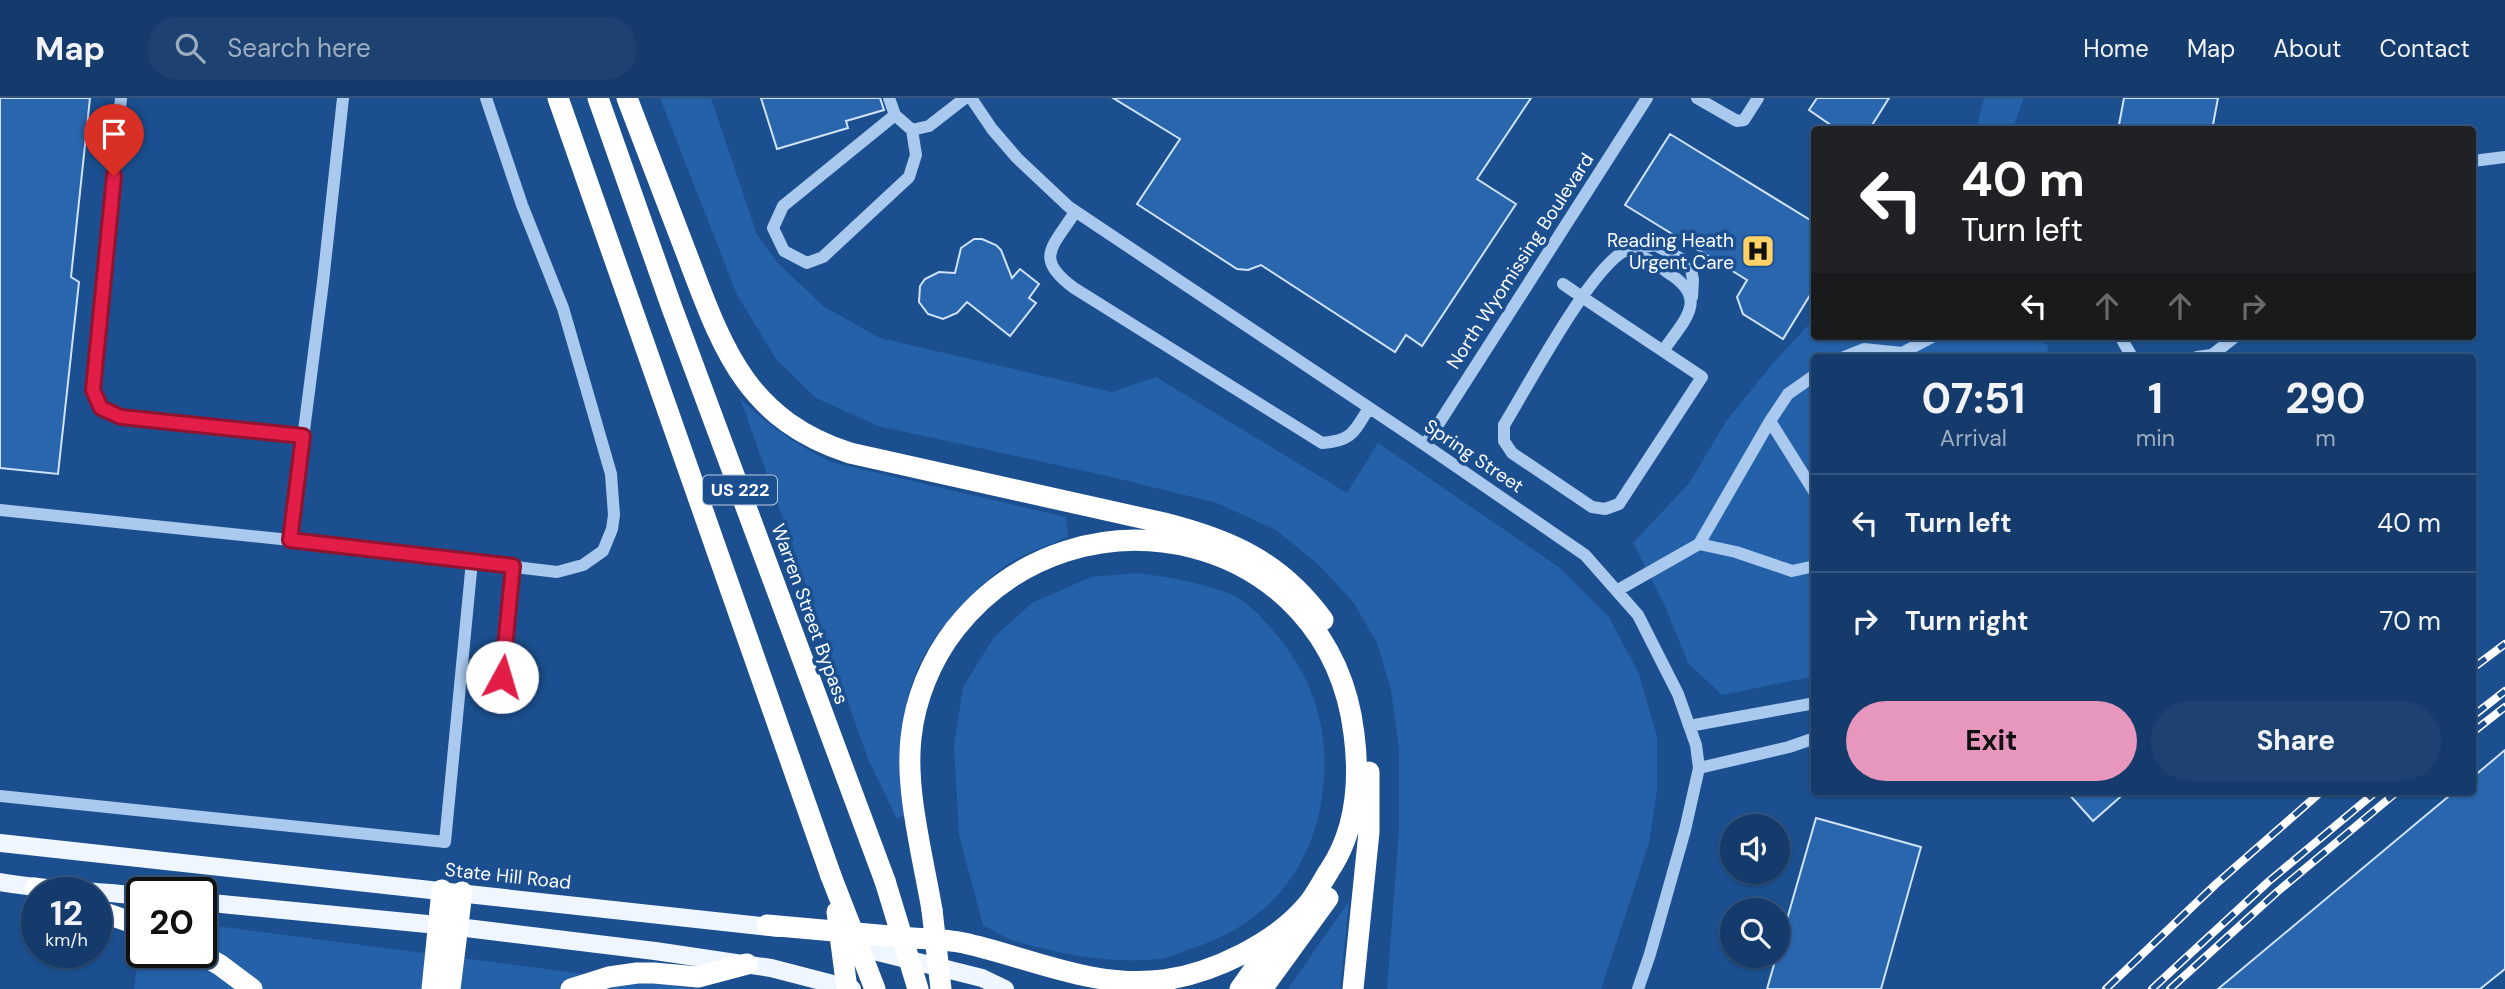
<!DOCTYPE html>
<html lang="en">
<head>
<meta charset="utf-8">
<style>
	:root { --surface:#143b6b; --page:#1d4271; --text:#f1f3f6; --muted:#9dadc1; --line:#33557e; --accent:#e797bd }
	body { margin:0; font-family:"DM Sans",sans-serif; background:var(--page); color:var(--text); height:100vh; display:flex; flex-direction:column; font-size:26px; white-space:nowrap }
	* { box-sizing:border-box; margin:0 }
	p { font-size:23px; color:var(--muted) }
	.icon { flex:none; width:38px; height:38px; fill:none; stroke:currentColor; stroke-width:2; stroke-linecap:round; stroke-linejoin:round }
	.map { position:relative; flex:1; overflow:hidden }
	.panel { position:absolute; left:1811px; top:256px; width:665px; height:441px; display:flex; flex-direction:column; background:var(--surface); border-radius:7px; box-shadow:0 2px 5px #0004,0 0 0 2px var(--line) }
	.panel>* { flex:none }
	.hud { position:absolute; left:1811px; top:28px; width:665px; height:214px; border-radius:7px; box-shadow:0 2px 5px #0004,0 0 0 2px var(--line); background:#202124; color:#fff; overflow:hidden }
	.buttons { position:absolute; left:1720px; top:716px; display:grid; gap:14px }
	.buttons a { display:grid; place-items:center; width:70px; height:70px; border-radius:50%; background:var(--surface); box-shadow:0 2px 5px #0004,0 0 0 2px var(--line); font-size:35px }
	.speed { position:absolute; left:21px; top:779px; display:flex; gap:14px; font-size:35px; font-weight:700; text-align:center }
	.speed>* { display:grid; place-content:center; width:91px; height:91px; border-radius:50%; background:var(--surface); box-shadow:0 2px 5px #0004,0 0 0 2px var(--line); line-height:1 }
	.speed small { font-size:18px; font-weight:400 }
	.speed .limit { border:4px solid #111; border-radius:10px; background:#fff; color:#111 }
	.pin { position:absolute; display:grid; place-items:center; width:60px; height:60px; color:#fff; margin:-72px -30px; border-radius:50% 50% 50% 0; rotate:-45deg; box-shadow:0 0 7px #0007 }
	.pin .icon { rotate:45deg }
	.me { position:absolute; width:77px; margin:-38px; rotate:6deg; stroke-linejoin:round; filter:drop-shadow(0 0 5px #0008) }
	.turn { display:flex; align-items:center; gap:24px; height:147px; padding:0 35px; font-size:32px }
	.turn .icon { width:91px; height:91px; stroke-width:2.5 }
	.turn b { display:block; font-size:49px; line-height:60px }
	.lanes { display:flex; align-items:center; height:66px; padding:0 35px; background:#0003; justify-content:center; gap:35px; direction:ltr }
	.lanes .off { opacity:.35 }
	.eta { display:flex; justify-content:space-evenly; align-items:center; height:119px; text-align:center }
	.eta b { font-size:42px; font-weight:700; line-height:49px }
	.cta { display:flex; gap:14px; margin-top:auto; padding:14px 35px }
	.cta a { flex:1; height:80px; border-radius:42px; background:var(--accent); color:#111; font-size:28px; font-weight:700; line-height:80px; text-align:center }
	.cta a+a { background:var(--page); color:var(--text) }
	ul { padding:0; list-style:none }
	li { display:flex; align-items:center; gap:21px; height:98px; padding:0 35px; border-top:2px solid var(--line) }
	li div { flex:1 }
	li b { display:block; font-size:26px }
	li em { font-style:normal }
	header { display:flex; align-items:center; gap:42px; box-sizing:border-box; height:98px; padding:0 35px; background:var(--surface); border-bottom:2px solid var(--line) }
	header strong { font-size:33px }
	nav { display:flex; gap:38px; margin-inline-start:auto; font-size:24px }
	.search { width:490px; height:63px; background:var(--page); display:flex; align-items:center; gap:18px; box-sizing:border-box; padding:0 24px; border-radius:38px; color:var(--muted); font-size:26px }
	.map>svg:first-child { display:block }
	.green { fill:#2461a8 }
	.building { fill:#2a66ad; stroke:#cfe3fa; stroke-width:2 }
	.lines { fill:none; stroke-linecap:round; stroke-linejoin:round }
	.minor { stroke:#a9c9ee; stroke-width:12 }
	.major { stroke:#f0f6ff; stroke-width:18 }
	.highway { stroke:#fff; stroke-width:21 }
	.rail-casing { stroke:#fff; stroke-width:8 }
	.rail { stroke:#1b4f8f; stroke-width:5; stroke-dasharray:16; stroke-linecap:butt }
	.highway-bridge { stroke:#fff; stroke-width:21 }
	.route-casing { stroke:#92132f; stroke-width:18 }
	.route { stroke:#e11d48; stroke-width:12 }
	.labels { text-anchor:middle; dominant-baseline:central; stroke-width:7; stroke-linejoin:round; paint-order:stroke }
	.shield { fill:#1b4f8f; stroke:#bbcadd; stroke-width:2 }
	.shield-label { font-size:18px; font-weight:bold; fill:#fff }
	.poi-label { font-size:19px; fill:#fff; stroke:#1b4f8f; text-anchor:end }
	.street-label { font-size:19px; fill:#fff; stroke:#1b4f8f }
</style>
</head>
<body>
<header>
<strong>Map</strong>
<div class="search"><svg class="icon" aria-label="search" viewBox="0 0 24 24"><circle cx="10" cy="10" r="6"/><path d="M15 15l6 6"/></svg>Search here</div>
<nav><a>Home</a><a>Map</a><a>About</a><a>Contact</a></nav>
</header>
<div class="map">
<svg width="2505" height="891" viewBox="0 0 2505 891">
	<rect width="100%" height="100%" fill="#1b4f8f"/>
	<!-- green -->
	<path class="green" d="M660,0H711L757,137L778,165L823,208L880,240L1112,294L1156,279L1347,395L1378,345L1560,470L1609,519L1639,576L1657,639V693L1649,745L1601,891H1387L1399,730V651L1391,592L1377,545L1354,505L1319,467L1276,432L1217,405L1103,377L878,328L816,300L776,261L737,197Z
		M1984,0H2024L2012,31H1973L1978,24Z
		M1815,220V238H2031L2048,247L2047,259H1815V578L1722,597L1688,565L1665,508L1633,445L1690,384L1727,322L1775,263Z
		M740,300C769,328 795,346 831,364L1066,419L1068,439C1050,447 1031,453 1013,463C997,472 982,487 968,501C902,565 894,629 905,717L897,721L868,661Z
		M1136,475C1169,479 1202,484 1233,497C1253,506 1280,539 1292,558C1320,599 1330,649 1322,699C1311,774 1265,827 1193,850C1181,854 1169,860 1157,861C1113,866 1064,857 1021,845C1008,842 995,833 983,827L959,737L954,647L963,589L994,539L1032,505L1091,479Z
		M1349,803L1340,891H1288Z
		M201,826L700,891H134L139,854L142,851V854H201Z"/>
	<!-- building -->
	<path class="building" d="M0,0H90L71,179L79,184L58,376L0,370Z
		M761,0H880L884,12L846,23L848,30L777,51Z
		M1113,0H1531L1477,81L1516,106L1422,248L1406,237L1395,254L1261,167L1248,172L1237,171L1137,106L1180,41Z
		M1817,0H1889L1869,32H1838L1809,12Z
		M2124,0H2218L2212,32H2118Z
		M1670,36L1815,125V189L1783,241L1743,216L1737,199L1747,182L1625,107Z
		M974,141H982L996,147L1001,152L1012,180L1020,171L1039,186L1029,200L1036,205L1010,238L967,204L957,215L943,221L928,216L919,204L920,188L925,181L939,174L955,175L961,150Z
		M2505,652V871L2480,891H2218L2455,693H2473V679Z
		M2066,693H2127L2093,723Z
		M1816,720L1921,749L1881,891H1767Z"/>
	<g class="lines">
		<!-- minor -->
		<path class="minor" d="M121,0L93,292L101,310L121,319L304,338
			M889,0L895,17L912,32L929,28L965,0
			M971,0L992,31L1017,60L1069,109L1425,347L1585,457L1638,517L1678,596L1696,647L1699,670L1685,732L1650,856L1638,891
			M1697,0L1737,23L1744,22L1758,0
			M895,17L783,108L773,130L784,153L807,165L823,159L909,79L916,57L912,32
			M2473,63L2505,59
			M1075,114C1053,149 1033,160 1074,190L1322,345C1352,343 1354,334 1369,310
			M1627,152L1655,147L1682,161L1691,171L1693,182L1692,199
			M1563,186L1582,199L1702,279L1619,406L1605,411L1592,409L1512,355L1504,343V327C1528,288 1590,170 1626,152C1643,157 1656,166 1670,176C1710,202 1683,223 1663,253
			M2120,238L2132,259
			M2212,257L2236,238
			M1844,259L1864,251L1902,255L1934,238
			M2197,259L2212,257L2214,259
			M1770,323L1788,296L1815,277
			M1425,347L1647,0
			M0,412L290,442L557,474L583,467L603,453L612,431L614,417L611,376L563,210L522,107L486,0
			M290,442L323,184L343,0
			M1699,446L1736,454L1792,473L1815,468
			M1618,492L1699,446L1770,323L1815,395
			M502,579L513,468
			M1689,628L1815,605
			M1699,670L1789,649L1815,640
			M0,698L445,744L472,463"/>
		<!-- major -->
		<path class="major" d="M0,745L779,830
			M0,784C47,792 95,793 142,798
			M201,804L458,829L655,853L771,870L852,891
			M850,847L982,880L1005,891"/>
		<!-- highway -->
		<path class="highway" d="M558,0L831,778
			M598,0L672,210L885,783
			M627,0C646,50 665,100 684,149C721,245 742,320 850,355L1164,425C1231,442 1281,464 1323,522
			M35,790L48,794
			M96,812L142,828
			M767,827C812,831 856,835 901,839C921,841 944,841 964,845C1031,860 1093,891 1164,882C1213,875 1276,845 1308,806C1316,796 1322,784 1329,773C1356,733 1360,682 1354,636C1330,434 1078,375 955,531C931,562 915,601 911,640C905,692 923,759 932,812
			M197,854L220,867L252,891
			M432,891L442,792
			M450,891L462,794
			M571,891L609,879L637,875H654L698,879L747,866
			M1240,891L1279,836
			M1262,891L1328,800
			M1353,891L1369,734V674"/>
		<defs>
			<path id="rail" d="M2473,570L2505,546
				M2473,618L2505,593
				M2473,634L2505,609
				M2106,891L2216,786L2322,693
				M2152,891L2268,784L2377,693
				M2170,891L2277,794L2398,693"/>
		</defs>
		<!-- rail casing -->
		<use href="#rail" class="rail-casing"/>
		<!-- rail -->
		<use href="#rail" class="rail"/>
		<!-- highway-bridge -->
		<path class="highway-bridge" d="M831,778L875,891
			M885,783L918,891
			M932,812L941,891
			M837,814L847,891"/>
	</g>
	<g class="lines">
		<defs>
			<path id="route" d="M114,78L93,292L101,310L121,319L303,338L290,442L513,468L502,579"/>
		</defs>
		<!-- route casing -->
		<use href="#route" class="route-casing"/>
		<!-- route -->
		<use href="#route" class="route"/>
	</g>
	<!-- icons -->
	<defs>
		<symbol id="hospital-square" viewBox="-11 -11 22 22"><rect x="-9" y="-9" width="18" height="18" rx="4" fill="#ffd166" stroke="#1b4f8f"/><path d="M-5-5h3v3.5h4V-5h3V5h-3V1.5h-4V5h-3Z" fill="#111"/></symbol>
	</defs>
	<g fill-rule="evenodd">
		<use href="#hospital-square" x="1739" y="134" width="38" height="38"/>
	</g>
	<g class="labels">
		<!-- shield labels -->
		<rect class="shield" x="703" y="377.5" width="74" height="29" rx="5"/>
		<g class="shield-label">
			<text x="740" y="392">US 222</text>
		</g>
		<!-- poi labels -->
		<g class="poi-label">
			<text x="1734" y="142">Reading Heath<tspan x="1734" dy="22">Urgent Care</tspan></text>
		</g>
		<!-- street labels -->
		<g class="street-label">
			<text transform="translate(1520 163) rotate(-57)">North Wyomissing Boulevard</text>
			<text transform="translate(1474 358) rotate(34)">Spring Street</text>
			<text transform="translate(810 516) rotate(70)">Warren Street Bypass</text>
			<text transform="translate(508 778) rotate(6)">State Hill Road</text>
		</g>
	</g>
</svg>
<div class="buttons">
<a><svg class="icon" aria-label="sound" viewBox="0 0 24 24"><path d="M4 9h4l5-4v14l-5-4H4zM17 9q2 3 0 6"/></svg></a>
<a><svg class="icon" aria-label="search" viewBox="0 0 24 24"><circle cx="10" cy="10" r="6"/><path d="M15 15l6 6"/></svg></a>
</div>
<div class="speed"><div>12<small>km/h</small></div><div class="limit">20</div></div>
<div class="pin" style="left:114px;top:78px;background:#d93025"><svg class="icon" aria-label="arrive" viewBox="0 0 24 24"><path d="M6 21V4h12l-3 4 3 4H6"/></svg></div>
<svg class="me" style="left:502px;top:579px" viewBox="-20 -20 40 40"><circle r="19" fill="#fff"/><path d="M0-13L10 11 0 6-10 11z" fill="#e11d48"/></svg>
<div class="hud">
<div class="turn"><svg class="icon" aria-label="left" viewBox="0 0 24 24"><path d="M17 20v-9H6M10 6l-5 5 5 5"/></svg><div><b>40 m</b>Turn left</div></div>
<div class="lanes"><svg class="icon" aria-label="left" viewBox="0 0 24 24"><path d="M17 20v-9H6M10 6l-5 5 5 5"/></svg><svg class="icon off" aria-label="ahead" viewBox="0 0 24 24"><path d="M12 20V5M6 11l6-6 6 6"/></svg><svg class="icon off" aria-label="ahead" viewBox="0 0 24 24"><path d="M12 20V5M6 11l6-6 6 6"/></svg><svg class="icon off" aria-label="right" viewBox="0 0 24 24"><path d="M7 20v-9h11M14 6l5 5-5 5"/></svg></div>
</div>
<section class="panel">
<div class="eta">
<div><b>07:51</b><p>Arrival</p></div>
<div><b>1</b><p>min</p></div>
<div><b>290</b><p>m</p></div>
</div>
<ul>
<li><svg class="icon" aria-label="left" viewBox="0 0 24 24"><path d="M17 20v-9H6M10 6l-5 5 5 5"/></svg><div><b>Turn left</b></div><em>40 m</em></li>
<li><svg class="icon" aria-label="right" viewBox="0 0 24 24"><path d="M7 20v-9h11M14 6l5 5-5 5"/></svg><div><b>Turn right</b></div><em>70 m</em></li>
</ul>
<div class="cta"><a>Exit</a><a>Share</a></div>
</section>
</div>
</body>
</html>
